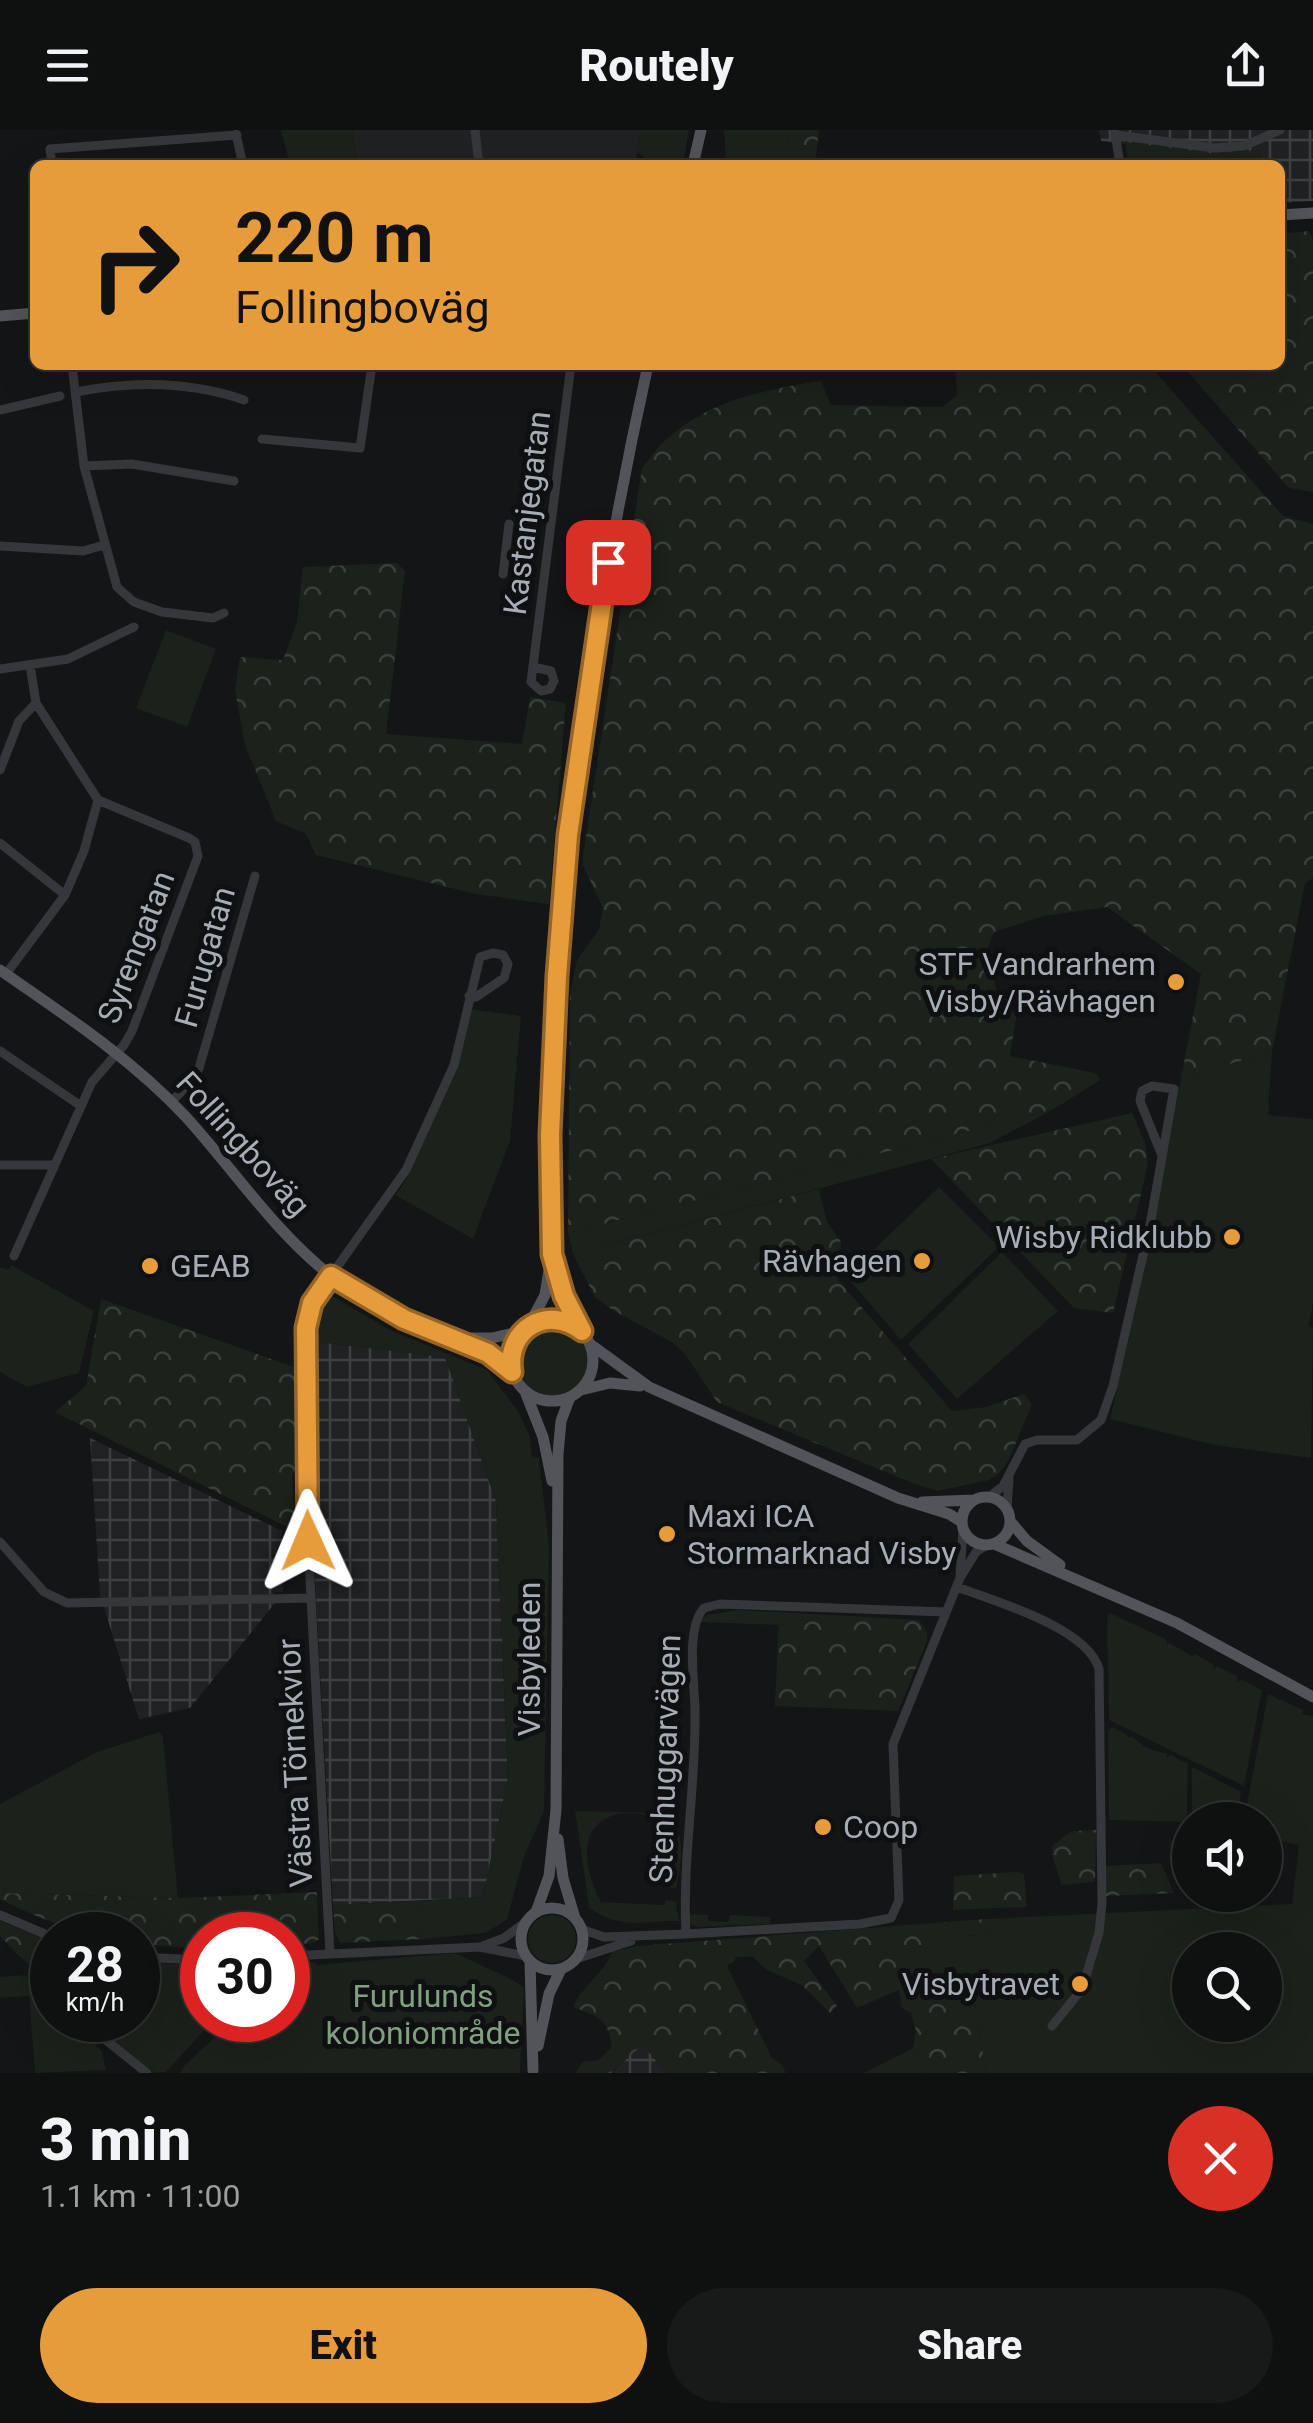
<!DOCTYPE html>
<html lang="en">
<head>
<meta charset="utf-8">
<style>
	:root { --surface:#0f1010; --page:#181919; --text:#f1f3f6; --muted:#9b9d9f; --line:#2f3030; --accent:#e79c3b }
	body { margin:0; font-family:Roboto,sans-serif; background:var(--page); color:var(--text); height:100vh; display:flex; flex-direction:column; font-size:38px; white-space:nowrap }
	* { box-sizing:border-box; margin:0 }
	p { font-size:32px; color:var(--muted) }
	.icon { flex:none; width:55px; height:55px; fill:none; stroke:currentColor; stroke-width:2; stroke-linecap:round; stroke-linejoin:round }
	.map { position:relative; height:1943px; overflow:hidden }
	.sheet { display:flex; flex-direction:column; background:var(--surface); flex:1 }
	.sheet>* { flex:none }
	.top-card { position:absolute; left:30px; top:30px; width:1255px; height:210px; border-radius:15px; box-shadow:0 10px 40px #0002,0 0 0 2px var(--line); background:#e79c3b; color:#111; overflow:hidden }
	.fabs { position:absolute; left:1172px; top:1672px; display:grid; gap:20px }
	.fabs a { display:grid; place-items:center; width:110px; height:110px; border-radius:50%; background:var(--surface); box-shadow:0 10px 40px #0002,0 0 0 2px var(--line); font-size:50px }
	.speed { position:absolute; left:30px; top:1782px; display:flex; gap:20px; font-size:50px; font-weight:700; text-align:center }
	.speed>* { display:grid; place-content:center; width:130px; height:130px; border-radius:50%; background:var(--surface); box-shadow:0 10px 40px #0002,0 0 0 2px var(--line); line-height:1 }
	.speed small { font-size:25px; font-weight:400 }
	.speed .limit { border:15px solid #d22; background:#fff; color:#111 }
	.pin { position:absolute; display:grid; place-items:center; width:85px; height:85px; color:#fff; margin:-42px; border-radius:20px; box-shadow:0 5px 15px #0006 }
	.me { position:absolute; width:110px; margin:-55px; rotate:359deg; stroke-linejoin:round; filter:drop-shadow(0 0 8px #0008) }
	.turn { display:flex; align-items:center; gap:35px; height:210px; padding:0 40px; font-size:45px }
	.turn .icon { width:130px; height:130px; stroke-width:2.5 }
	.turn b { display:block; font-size:70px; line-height:85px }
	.round { display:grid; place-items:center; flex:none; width:105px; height:105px; border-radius:52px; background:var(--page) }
	.headline { display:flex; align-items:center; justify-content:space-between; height:170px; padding:0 40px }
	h1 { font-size:60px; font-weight:800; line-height:75px }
	.action { display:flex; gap:20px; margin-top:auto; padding:20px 40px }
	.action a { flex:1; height:115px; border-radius:60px; background:var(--accent); color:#111; font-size:40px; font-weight:800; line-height:115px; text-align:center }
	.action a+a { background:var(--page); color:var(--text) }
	header { display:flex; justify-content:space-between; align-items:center; height:130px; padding:0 40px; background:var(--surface); font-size:45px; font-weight:800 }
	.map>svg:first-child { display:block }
	.built { fill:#202123 }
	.industrial { fill:url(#industrial-grid) }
	.green { fill:#1b211b; fill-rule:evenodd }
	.forest { fill:url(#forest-crowns) }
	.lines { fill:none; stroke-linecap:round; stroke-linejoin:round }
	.minor { stroke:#36373b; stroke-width:9 }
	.major { stroke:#52545a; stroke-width:11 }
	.route-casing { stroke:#966526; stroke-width:25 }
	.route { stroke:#e79c3b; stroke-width:18 }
	.poi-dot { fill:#e79c3b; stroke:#0f1011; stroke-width:4 }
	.labels { text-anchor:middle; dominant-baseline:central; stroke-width:10; stroke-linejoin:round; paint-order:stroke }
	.street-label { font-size:32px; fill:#a7adb6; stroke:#0f1011 }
	.poi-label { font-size:32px; fill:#a7adb6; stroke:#0f1011; text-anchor:end }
	.park-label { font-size:32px; fill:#80a07f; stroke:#0f1011 }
</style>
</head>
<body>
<header><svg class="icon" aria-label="menu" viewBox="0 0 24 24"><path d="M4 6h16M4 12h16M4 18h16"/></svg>Routely<svg class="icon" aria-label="share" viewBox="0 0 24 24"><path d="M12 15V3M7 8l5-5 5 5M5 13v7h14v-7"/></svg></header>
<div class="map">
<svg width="1313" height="1943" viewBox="0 0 1313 1943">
	<defs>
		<pattern id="industrial-grid" width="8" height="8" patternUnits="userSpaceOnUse" patternTransform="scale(2.5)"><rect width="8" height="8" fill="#202123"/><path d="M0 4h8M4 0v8" fill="none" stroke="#3e3f41"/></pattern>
		<pattern id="forest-crowns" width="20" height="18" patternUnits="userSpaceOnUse" patternTransform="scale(2.5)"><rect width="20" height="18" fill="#1b211b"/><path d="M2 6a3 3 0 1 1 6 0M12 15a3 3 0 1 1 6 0" fill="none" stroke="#393f3a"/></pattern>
	</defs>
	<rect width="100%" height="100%" fill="#141516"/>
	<!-- built -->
	<path class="built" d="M352,0H641L635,35H358Z"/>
	<!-- industrial -->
	<path class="industrial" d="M1099,0H1313V71L1280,73V35H1262L1259,20L1214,24L1101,11Z
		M311,1211L445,1227L496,1371L508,1648L483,1767L333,1775L310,1359Z
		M90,1308L282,1401L283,1462H274L275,1473L190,1578L139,1589L100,1465Z
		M642,1914L667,1943H612Z"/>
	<!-- green -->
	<path class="green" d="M281,0H352L358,35H290Z
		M641,0H689L683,35H654L637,22Z
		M724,0H787L791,35H726Z
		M1259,20L1262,35H1146L1191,27L1195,21L1214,24Z
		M166,500L216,519L187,597L136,578Z
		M470,879L521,886L510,1011L473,1109L395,1065L404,1053L458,933Z
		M1272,922L1268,985L1313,989V1173L1309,1196L1313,1198L1311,1328L1215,1315L1110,1289L1143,1147L1181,948Z
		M1054,979L990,1013L573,1124L568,1103Z
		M939,1057L999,1117L901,1210L846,1146Z
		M1002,1122L1058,1181L957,1269L908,1214Z
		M11,1135L94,1181L79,1243L27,1257L0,1242V1137L8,1140Z
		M324,1164H329L390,1200L487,1240L518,1281L530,1307L532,1326L539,1328L549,1416L544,1681L524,1727L507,1789L486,1803L423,1809L417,1771L483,1767L508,1648L496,1371L445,1227L311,1211L314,1178Z
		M516 1230a36 36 0 1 1 72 0a36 36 0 1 1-72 0Z
		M737,1480L779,1482V1495L699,1492L707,1485Z
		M1110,1483L1166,1509L1167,1514L1170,1513L1192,1526L1195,1524L1213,1534L1214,1539L1217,1536L1237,1546V1552L1242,1550L1262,1560L1244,1656L1109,1590L1107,1486Z
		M1268,1564L1303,1580L1302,1584L1313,1586V1943H986L973,1861L914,1848L908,1841L913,1829L959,1805L987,1806L985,1789L1292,1774L1299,1715L1265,1708V1690H1244ZM1190,1820H1265V1895H1190Z
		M1112,1597L1127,1605L1128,1608L1131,1606L1147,1618L1167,1624V1627L1171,1625L1188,1634L1187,1692L1109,1690L1108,1600Z
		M159,1602L163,1607L178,1768L0,1763V1674L97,1622Z
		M1192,1637L1241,1662L1237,1690H1192Z
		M575,1681L662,1683C688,1697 682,1732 676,1758H671L669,1754L671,1701L666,1690C593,1666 569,1710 601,1772L664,1775L666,1770L676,1771L679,1791C641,1791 621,1800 589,1778Z
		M689,1784L708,1785V1791L728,1792L730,1785L770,1787V1794L697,1797L691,1794Z
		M528 1809a24 24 0 1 1 48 0a24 24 0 1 1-48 0Z
		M455,1823L513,1850L524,1858L520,1943H180L184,1936L233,1890H288V1833L317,1832L315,1835Z
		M138,1832L202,1835V1890H214L166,1942L155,1943L111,1912L100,1890H138Z
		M25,1845L52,1872V1890H70L102,1921L106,1940L35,1943L29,1866L0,1868V1847Z
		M913,1918L928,1943H864Z"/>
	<!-- forest -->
	<path class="forest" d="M787,0H819L815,35H791Z
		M1125,12L1195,21L1191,27L1129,35Z
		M1309,101L1313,109V362L1289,358L1182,235H1280V104Z
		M955,235H1149L1283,386L1313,394V748L1305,753L1272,922L1181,948L1201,844L1107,777L1044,786L994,802L987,820L1000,878L1017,882L1010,926L1096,943L1100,950L1054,979L568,1103L570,865L577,830L599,799L603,778L582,733L642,338C650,328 658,316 668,308C710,270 767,259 821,251L831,275L942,277L957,265Z
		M397,433L405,441L386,604L522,614L530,567L566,573L549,774L476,764L316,725L306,704L276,691L245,615L235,560L240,527L283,530L297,492L303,437Z
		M1132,983L1145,1013L1148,1034L1113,1183L1074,1178L931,1029Z
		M819,1059L827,1092L841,1112L838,1150L952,1281L986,1277L1024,1264L1032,1275L1008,1331L999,1343L989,1350L937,1361L912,1353L717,1272L685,1224L672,1212L614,1181L595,1167L573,1124Z
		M101,1169L294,1237L298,1332L292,1346L295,1401L55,1282L86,1256Z
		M779,1482L919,1490L927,1502V1511L898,1581L775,1576Z
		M1096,1700L1095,1752L1061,1755C1059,1739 1051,1732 1052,1716L1071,1701Z
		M1161,1733L1174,1763L1106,1766V1736Z
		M1016,1742L1024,1744L1027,1777L953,1780L954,1746Z
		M317,1762L319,1809L314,1813L288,1815V1805H202V1819H199L138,1814V1805C81,1805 50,1794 0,1769V1763L178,1768Z
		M417,1771L423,1809L340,1813L335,1803L333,1775Z
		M985,1789L987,1806L959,1805L914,1829L908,1841L915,1848L959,1834L973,1861L986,1943H928L913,1918L916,1901L911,1883L902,1878L899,1860L857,1878L819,1816L804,1831L837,1876L830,1883L802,1855L767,1840L753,1827H737L727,1836L772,1928L781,1934L786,1943H667L642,1915L611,1943H575L583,1932L599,1930L612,1917C608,1888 599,1887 573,1877C585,1852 604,1844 612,1822L637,1816Z
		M0,1791L52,1812V1834C31,1846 16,1821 0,1806Z"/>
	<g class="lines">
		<!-- minor -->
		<path class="minor" d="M475,0L479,35
			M1115,3L1120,35
			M236,4L243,35
			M1116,5L1214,18L1244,16L1280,0
			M52,35L50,19L237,5
			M72,235L84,336L117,457L134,472L162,482L213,488L224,483
			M340,235L371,238
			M76,262C132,251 189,251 244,270
			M0,280L60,266
			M262,309L360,318L372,235
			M84,336L132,334L234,351
			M0,416L83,421L104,415
			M503,444L509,394
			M533,537L551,541L554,551L550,559L541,561L531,552L571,235
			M0,539L68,529L134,497
			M0,640L19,591L36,573
			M0,713L65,765
			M6,844L65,765L84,721L98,670L36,573L30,535
			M0,921L81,976
			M171,972L193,950L199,938L255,746
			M0,1035H54
			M14,1126L92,952L124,915L132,901L198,726L195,712L189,708L98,670
			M989,1367L1003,1356L1025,1314L1037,1310H1077L1101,1290L1113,1256L1150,1095L1174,959L1152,956L1142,961L1140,971L1161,1023
			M1007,1380L1009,1348
			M0,1412L44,1462L67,1473L310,1468
			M960,1445L963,1399
			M957,1457C995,1471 1088,1498 1099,1539L1102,1773L1099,1803L1082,1859L1052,1896
			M0,1785L52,1807
			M581,1799L604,1807L686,1804C682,1730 696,1657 695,1582C695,1555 685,1498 704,1478L720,1474L946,1482
			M686,1804L860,1794L891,1788L899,1770L893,1614L960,1448L976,1422L986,1415
			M483,1816L504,1808L526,1792
			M330,1824L308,1411L306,1191L315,1168L406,1040L454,935L480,827L493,823L503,825L508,834L504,848L476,867L469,866
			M288,1826L480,1817L526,1826
			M138,1827L202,1830
			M576,1829L631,1811
			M96,1890L107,1911L147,1943"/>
		<!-- major -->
		<path class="major" d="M693,35L701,0
			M1280,85L1313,83
			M0,186L35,183
			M0,840C65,885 132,929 186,987C234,1040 274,1101 331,1146C352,1163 378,1177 403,1189C441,1206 481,1213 513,1242
			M511 1230a41 41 0 1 1 82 0a41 41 0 1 1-82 0Z
			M529,1195L545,1165L551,1128
			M582,1201C569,1176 556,1151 552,1123C548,1103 550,1082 550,1062C550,1014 552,966 554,918C564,688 598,460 648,235
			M464,1208H492L523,1201
			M590,1214L649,1257L898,1368L949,1384L962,1392
			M581,1260L610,1253L640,1256
			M526,1264L543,1307L552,1351
			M962 1391a24 24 0 1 1 48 0a24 24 0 1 1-48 0Z
			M922,1372L974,1370
			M1010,1391L1027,1411L1060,1435
			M994,1414L1177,1493L1313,1567
			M558,1709L563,1748L575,1788
			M521 1809a31 31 0 1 1 62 0a31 31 0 1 1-62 0Z
			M536,1782L549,1746L556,1680L558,1324L561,1291L570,1267
			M530,1832L533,1940
			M538,1916L549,1864L561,1839"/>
	</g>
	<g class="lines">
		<defs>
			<path id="route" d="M308,1411L306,1198L312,1173L331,1146L404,1189L488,1223L512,1242C505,1199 548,1174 582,1201L564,1166L552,1124L550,1005L557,846L568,705L608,432"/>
		</defs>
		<!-- route casing -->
		<use href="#route" class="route-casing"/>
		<!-- route -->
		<use href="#route" class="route"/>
	</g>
	<!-- markers -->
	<g class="poi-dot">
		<circle cx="1176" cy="852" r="10"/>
		<circle cx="1232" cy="1107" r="10"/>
		<circle cx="922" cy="1131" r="10"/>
		<circle cx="150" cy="1136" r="10"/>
		<circle cx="667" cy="1404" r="10"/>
		<circle cx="823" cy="1697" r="10"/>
		<circle cx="1080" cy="1854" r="10"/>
	</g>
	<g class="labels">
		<!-- street labels -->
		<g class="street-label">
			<text transform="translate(527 383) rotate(-83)">Kastanjegatan</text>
			<text transform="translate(136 817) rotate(-69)">Syrengatan</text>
			<text transform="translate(205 827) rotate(-74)">Furugatan</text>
			<text transform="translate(243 1014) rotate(48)">Follingboväg</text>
			<text transform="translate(529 1529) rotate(-90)">Visbyleden</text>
			<text transform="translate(665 1629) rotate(-88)">Stenhuggarvägen</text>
			<text transform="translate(295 1633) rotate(-93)">Västra Törnekvior</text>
		</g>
		<!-- poi labels -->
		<g class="poi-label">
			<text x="1156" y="834">STF Vandrarhem<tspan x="1156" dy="37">Visby/Rävhagen</tspan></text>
			<text x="1212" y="1107">Wisby Ridklubb</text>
			<text x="902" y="1131">Rävhagen</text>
			<text x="170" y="1136" text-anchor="start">GEAB</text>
			<text x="687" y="1386" text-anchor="start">Maxi ICA<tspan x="687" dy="37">Stormarknad Visby</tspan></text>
			<text x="843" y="1697" text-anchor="start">Coop</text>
			<text x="1060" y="1854">Visbytravet</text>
		</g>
		<!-- park labels -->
		<g class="park-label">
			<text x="423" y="1866">Furulunds<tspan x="423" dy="37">koloniområde</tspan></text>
		</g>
	</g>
</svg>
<div class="fabs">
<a><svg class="icon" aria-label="sound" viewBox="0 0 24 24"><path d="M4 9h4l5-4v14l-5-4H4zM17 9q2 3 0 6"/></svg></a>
<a><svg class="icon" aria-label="search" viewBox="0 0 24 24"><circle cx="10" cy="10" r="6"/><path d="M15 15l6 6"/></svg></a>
</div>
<div class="speed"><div>28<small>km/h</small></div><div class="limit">30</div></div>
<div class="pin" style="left:608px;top:432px;background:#d93025"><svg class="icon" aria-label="arrive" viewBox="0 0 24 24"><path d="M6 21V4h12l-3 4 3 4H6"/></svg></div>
<svg class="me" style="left:308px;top:1411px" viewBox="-20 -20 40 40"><path d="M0-17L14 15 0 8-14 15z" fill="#e79c3b" stroke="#fff" stroke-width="4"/></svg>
<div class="top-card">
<div class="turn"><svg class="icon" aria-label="right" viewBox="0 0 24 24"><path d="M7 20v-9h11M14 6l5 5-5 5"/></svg><div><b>220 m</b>Follingboväg</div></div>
</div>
</div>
<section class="sheet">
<div class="headline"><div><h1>3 min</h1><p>1.1 km · 11:00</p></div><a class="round" style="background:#d93025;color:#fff"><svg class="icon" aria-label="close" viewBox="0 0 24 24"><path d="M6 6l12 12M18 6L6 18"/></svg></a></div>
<div class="action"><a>Exit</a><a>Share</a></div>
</section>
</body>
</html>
